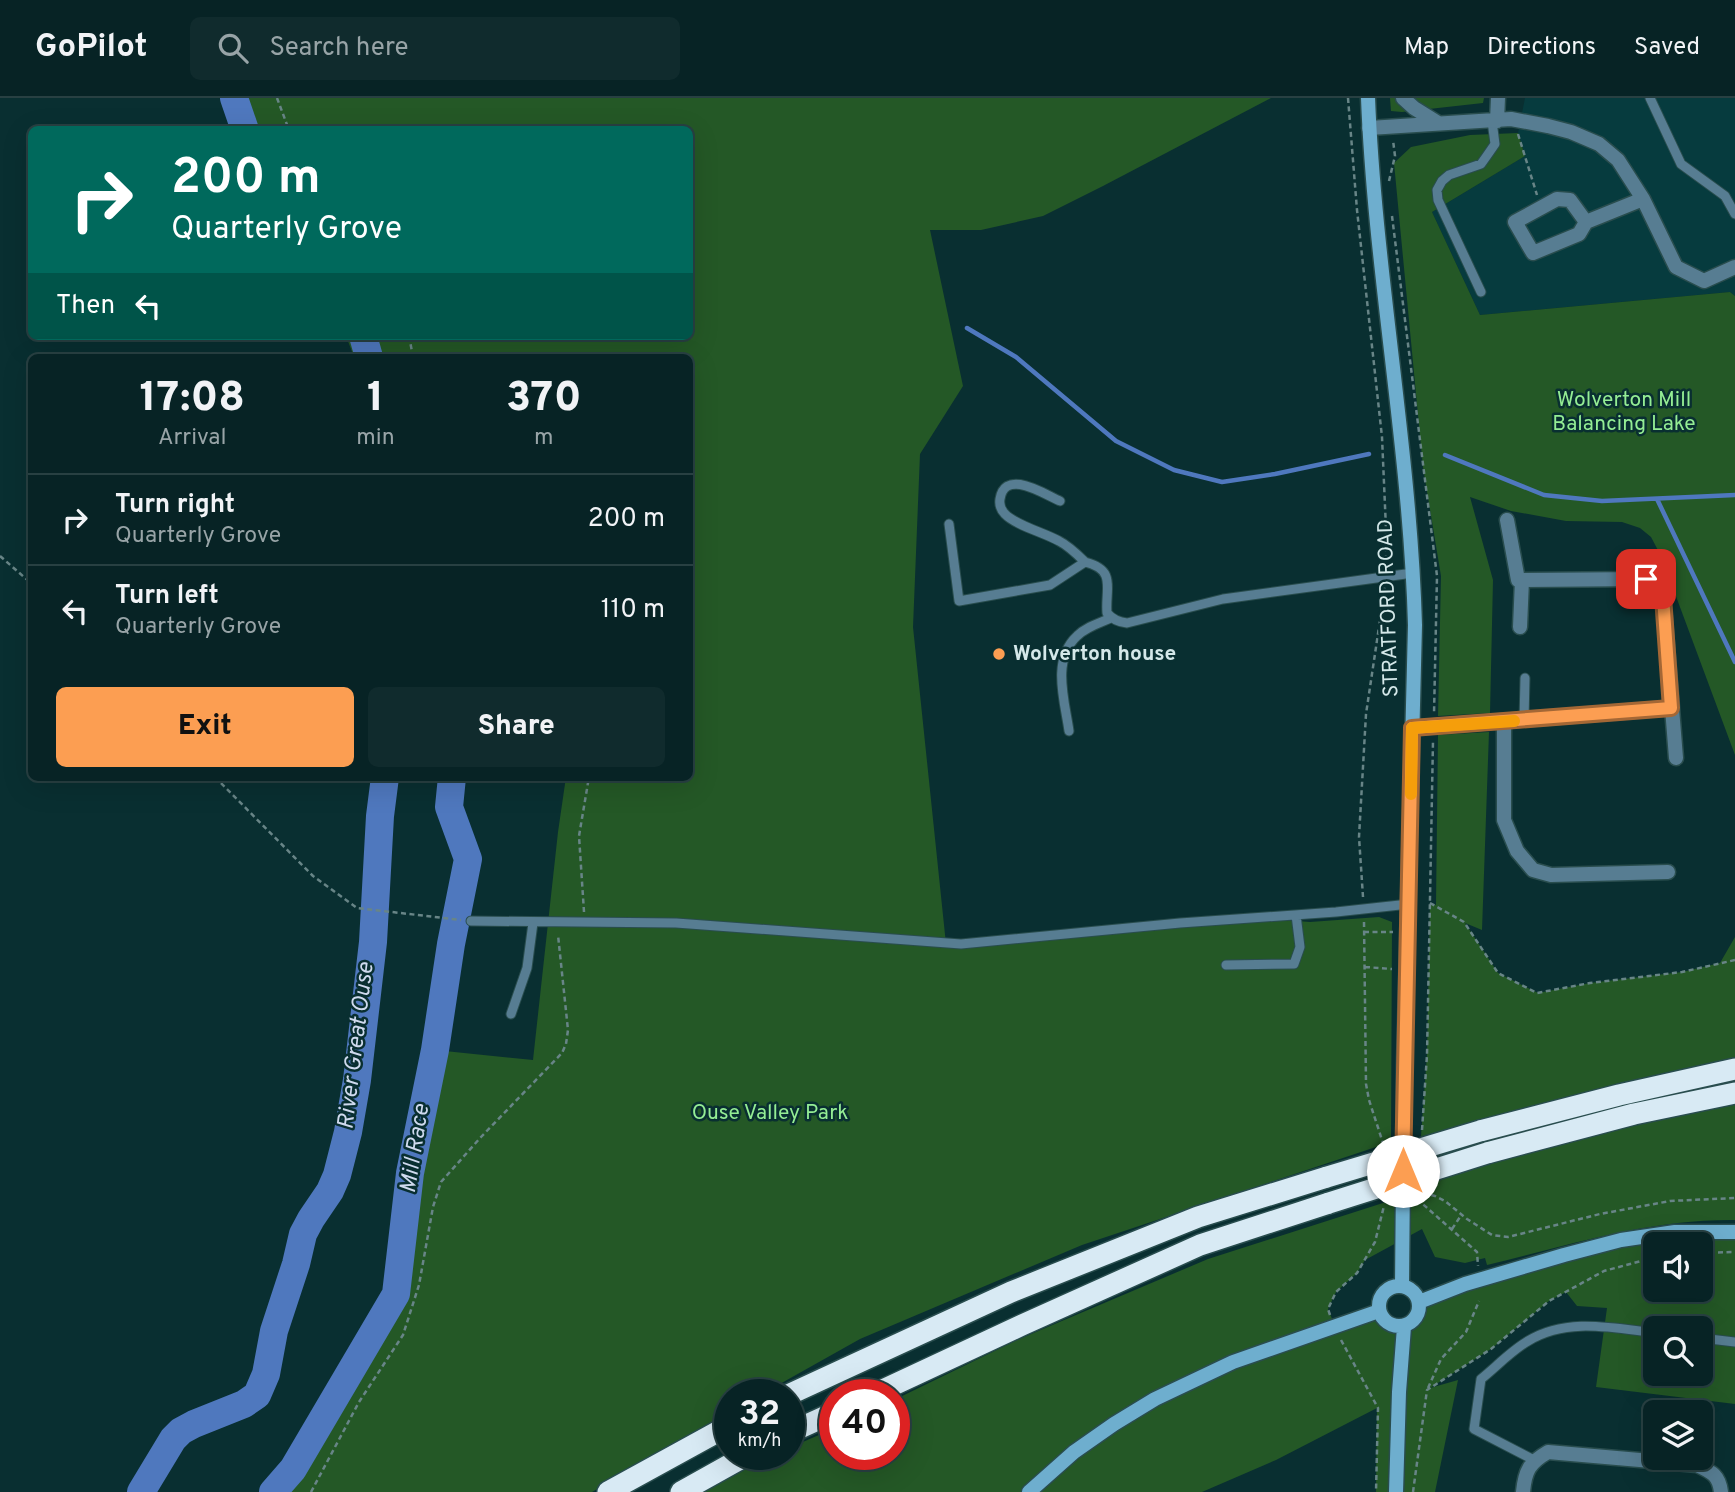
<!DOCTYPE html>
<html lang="en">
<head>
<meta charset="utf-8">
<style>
	:root { --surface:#072325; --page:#102b2d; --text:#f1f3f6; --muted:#98a4a7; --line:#284042; --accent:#fc9e52 }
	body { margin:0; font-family:Overpass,sans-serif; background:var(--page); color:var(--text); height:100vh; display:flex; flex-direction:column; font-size:26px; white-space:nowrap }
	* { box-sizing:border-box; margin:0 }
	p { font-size:23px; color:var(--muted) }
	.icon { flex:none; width:38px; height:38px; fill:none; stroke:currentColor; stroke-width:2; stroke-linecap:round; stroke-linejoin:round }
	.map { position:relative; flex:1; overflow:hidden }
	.sheet { position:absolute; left:28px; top:256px; width:665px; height:427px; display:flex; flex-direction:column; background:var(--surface); border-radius:10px; box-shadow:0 7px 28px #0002,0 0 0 2px var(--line) }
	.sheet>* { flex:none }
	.hud { position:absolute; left:28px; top:28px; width:665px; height:214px; border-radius:10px; box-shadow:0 7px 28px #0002,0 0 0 2px var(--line); background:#00695c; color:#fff; overflow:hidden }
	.buttons { position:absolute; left:1643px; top:1134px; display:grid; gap:14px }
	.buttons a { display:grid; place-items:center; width:70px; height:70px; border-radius:10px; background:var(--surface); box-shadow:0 7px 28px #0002,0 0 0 2px var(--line); font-size:35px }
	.speed { position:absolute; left:714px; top:1281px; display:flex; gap:14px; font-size:35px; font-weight:700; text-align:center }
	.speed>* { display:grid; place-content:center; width:91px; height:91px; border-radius:50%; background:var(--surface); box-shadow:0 7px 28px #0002,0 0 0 2px var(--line); line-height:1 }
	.speed small { font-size:18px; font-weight:400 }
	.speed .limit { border:10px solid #d22; background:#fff; color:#111 }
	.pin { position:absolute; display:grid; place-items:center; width:60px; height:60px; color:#fff; margin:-30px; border-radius:14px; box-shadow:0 4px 10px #0006 }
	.me { position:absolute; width:77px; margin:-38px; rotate:0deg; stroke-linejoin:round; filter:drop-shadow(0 0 5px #0008) }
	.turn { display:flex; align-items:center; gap:24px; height:147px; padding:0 28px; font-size:32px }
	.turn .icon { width:91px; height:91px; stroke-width:2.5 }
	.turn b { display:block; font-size:49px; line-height:60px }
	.then { display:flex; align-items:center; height:66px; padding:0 28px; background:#0003; gap:14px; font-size:26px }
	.eta { display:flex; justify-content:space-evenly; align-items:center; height:119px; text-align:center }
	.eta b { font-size:42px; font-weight:800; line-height:49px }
	.cta { display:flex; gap:14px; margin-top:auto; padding:14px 28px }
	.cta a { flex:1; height:80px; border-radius:10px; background:var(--accent); color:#111; font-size:28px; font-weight:800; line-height:80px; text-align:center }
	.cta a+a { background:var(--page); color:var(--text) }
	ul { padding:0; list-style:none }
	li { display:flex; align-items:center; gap:21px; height:91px; padding:0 28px; border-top:2px solid var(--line) }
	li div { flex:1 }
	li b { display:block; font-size:26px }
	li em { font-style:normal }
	header { display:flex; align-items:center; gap:42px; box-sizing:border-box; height:98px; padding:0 35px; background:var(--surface); border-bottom:2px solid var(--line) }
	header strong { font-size:33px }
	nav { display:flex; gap:38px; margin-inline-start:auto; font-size:24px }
	.search { width:490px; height:63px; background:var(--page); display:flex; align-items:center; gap:18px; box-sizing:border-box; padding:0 24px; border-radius:10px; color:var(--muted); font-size:26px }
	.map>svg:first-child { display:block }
	.built { fill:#063b3e }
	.green { fill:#245826; fill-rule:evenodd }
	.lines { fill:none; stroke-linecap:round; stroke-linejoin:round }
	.stream { stroke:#4f78be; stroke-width:4.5 }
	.river { stroke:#4f78be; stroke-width:28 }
	.lane-casing { stroke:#294d4e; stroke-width:11 }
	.street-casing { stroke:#294d4e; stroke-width:17 }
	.secondary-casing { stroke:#294d4e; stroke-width:17 }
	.highway-casing { stroke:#294d4e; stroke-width:24 }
	.path { stroke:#688587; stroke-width:2.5; stroke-dasharray:5 3.5; stroke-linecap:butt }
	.lane { stroke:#577d92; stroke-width:9 }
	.street { stroke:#577d92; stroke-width:14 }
	.secondary { stroke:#6eaece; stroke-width:14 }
	.highway { stroke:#d8eaf4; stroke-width:21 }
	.highway-bridge-casing { stroke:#294d4e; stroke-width:24; stroke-linecap:butt }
	.highway-bridge { stroke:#d8eaf4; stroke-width:21 }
	.route-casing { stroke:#a46735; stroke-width:18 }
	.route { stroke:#fc9e52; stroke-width:12 }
	.slow { stroke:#f59e0b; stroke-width:12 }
	.poi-dot { fill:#fc9e52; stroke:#092f31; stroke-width:2.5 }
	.labels { text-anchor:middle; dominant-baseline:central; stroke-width:5; stroke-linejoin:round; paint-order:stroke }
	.park-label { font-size:21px; fill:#94ed94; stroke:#092f31 }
	.street-label { font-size:21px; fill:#d4e8e9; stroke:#092f31 }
	.poi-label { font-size:21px; font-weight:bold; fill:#d4e8e9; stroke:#092f31; text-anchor:start }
	.water-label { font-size:23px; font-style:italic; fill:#cfdaee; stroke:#092f31 }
</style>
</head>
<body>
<header>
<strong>GoPilot</strong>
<div class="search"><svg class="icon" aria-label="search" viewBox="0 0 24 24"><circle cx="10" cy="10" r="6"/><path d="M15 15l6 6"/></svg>Search here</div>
<nav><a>Map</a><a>Directions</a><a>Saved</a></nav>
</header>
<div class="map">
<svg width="1735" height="1394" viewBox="0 0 1735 1394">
	<rect width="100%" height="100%" fill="#092f31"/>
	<!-- built -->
	<path class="built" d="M1525,0H1735V198L1730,194L1480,217L1432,114L1525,58L1518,35Z"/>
	<!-- green -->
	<path class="green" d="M242,0H1271L1103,88L1043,118L981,132H930L963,288L920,356L913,529L946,846L1257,820L1310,824L1379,819L1392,824L1391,1044L1082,1147L860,1241L760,1297H730V1314L592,1394H273L293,1371L396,1196L410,1075L435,952L533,962L558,734L566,679H690V259H354L346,238H690V32L257,31Z
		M1390,0H1484L1483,5L1402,14L1391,13Z
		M1518,35L1525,58L1432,114L1480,217L1730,194L1735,198V657L1661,458L1651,439L1640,430L1622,424L1566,423L1511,413L1470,399L1493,482L1490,615L1438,618L1441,478L1423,369L1394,65L1411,49L1470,37Z
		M1489,634L1482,832L1465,825L1498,875L1538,895L1590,885L1682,874L1720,865L1735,839V1122C1650,1121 1569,1147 1487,1167L1485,1160L1465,1165L1435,1159L1422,1131L1365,1162L1357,1175L1336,1194L1328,1211L1335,1228L1379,1213C1390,1236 1414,1233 1420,1208L1465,1186L1621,1142L1735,1134V1306L1596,1289L1607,1210L1577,1208L1566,1194L1549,1203L1491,1251L1430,1290L1458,1282L1435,1394H1376L1377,1310L1276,1362L1202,1394H703C728,1380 761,1356 789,1356V1350L835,1330V1356H894V1302L1017,1242L1208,1161L1411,1096L1412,1094L1417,1092L1427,957L1430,805L1436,807L1438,637ZM1656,1146H1701V1192H1656ZM1656,1230H1701V1276H1656Z"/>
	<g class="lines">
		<!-- stream -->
		<path class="stream" d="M967,230L1016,259L1116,343L1174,372L1222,384L1275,376L1369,356
			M1445,357L1544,397L1602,403L1735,397
			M1657,401L1735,564"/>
		<!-- river -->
		<path class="river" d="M234,0L245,32
			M363,238L369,259
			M141,1394L173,1341L181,1333L194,1326L244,1306L257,1297L266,1276L274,1233L296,1166L303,1136L311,1121L330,1093L337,1077L348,1034L357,982L373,844L380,718L385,679
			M273,1394L293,1371L396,1196L410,1075L435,952L451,846L468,761L449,709L452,679"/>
		<defs>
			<path id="lane" d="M1650,0L1681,66L1725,98L1735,116
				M1481,194L1438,102L1437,92L1442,83L1449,77L1481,66L1486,59L1495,46L1492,23
				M1060,403C1044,396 1005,370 1000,401C999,407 1001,412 1005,416C1015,427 1045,435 1059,443C1069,448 1077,456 1085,464
				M949,426L959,503L1050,487L1085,464C1117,472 1105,490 1107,515C1112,521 1118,524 1127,525L1223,501L1413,475
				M1524,622L1525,580
				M1069,633C1065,604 1051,562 1077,538C1086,529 1099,525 1111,520
				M471,823L676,825L961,846L1180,825L1336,814L1409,806
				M1226,867L1294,866L1300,849L1296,817
				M511,916L527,870L533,825
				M1701,1240L1735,1244
				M1534,1362L1474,1331L1481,1281C1496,1269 1511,1253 1528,1243C1567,1219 1613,1230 1656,1235"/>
			<path id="street" d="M1403,0L1414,10L1438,25
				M1497,23L1498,0
				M1369,30L1511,21L1548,28L1571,34L1599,46L1618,62L1643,101L1676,169L1704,183L1735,169
				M1586,124L1570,102L1557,101L1515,124L1533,155L1579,136L1586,124L1643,101
				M1507,422L1518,482L1646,481L1663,498L1676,660
				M1520,529L1522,482
				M1504,623V722L1517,753L1533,772L1551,777L1668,774
				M1412,630L1671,610
				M1523,1394C1525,1373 1529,1365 1548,1354L1697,1367C1712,1374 1719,1377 1721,1394"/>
			<path id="secondary" d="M1368,0C1375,176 1410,350 1415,527L1404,968L1402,1188
				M1379 1208a20 20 0 1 1 40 0a20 20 0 1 1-40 0Z
				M1419,1204L1465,1186L1564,1157L1621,1142L1675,1134H1735
				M1029,1394L1074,1354L1114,1326L1155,1301L1233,1264L1379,1213
				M1396,1394L1399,1294L1404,1229"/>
			<path id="highway" d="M1480,1033L1619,997L1735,971
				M1487,1055L1634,1016L1735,995
				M788,1297L1011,1194L1198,1119L1327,1079
				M872,1297L1022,1227L1200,1147L1329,1105
				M789,1335L835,1314
				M608,1394L730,1327
				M681,1394L749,1356"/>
		</defs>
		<!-- lane casing -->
		<use href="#lane" class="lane-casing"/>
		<!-- street casing -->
		<use href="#street" class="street-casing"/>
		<!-- secondary casing -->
		<use href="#secondary" class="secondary-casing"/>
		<!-- highway casing -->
		<use href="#highway" class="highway-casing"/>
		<!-- path -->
		<path class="path" d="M277,0L289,32
			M1348,0L1357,112L1382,339L1386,431V469
			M1518,36L1537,97
			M1389,83L1395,58L1393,42
			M1392,118L1437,478L1434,616
			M409,238L413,259
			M0,458L32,486
			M215,679L313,778L357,810L461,822
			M1363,799L1359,739L1366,616L1385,489
			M1430,805L1464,824L1498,875L1537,895L1590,885L1682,874L1735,862
			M584,814L579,738L589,679
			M1364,824L1366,986L1369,1002L1383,1045
			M1364,834H1393
			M1365,869L1392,871
			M1422,1032L1427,957L1433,643
			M1423,1095L1435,1098L1445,1103L1467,1121L1492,1137L1508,1139L1600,1116L1670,1103L1735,1100
			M1417,1101L1477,1154L1478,1168
			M1452,1131L1462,1116
			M1701,1155L1735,1154
			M1330,1217L1328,1211L1336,1194L1357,1175L1375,1144L1384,1108
			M1341,1242L1378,1310L1376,1394
			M1428,1290L1441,1261L1466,1234L1479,1203
			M311,1394L359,1304L403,1237L419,1187L433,1109L441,1084L481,1039L562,955L566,946L568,932L558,837
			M1413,1394L1427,1292L1491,1251L1549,1203L1604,1173L1656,1159"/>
		<!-- lane -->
		<use href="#lane" class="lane"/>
		<!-- street -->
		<use href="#street" class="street"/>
		<!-- secondary -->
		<use href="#secondary" class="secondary"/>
		<!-- highway -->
		<use href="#highway" class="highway"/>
		<defs>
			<path id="highway-bridge" d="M1327,1079L1480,1033
				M1329,1105L1487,1055"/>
		</defs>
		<!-- highway-bridge casing -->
		<use href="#highway-bridge" class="highway-bridge-casing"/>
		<!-- highway-bridge -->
		<use href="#highway-bridge" class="highway-bridge"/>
	</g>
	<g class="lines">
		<defs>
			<path id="route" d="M1403,1073L1412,630L1671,610L1663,499L1646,481"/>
		</defs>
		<!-- route casing -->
		<use href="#route" class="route-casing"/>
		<!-- route -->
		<use href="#route" class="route"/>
		<!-- slow -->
		<path class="slow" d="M1411,696L1412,630L1514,623"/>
	</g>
	<!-- markers -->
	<circle class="poi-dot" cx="999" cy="556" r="7"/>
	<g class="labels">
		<!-- park labels -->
		<g class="park-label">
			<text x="1624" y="302">Wolverton Mill<tspan x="1624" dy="24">Balancing Lake</tspan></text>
			<text x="770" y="1015">Ouse Valley Park</text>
		</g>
		<!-- street labels -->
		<g class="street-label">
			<text transform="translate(1389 510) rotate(-92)">STRATFORD ROAD</text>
		</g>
		<!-- poi labels -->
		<g class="poi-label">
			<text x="1013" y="556">Wolverton house</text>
		</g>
		<!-- water labels -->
		<g class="water-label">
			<text transform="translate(357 948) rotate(-83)">River Great Ouse</text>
			<text transform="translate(416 1051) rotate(-81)">Mill Race</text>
		</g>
	</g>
</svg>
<div class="buttons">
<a><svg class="icon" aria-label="sound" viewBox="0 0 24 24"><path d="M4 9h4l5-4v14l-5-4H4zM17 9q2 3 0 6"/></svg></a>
<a><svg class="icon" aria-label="search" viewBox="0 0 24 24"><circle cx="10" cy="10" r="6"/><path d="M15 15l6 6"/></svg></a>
<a><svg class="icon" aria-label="layers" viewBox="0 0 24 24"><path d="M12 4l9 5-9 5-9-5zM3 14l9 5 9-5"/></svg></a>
</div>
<div class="speed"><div>32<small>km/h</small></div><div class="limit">40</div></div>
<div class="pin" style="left:1646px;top:481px;background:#d93025"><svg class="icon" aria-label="arrive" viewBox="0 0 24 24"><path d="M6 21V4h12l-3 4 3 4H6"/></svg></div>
<svg class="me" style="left:1403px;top:1073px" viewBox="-20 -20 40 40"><circle r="19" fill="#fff"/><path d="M0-13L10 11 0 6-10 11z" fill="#fc9e52"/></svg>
<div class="hud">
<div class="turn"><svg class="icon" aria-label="right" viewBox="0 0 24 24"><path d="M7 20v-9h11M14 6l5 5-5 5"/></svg><div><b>200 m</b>Quarterly Grove</div></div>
<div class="then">Then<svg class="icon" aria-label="left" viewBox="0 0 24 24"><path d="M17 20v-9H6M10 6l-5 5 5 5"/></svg></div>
</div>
<section class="sheet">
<div class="eta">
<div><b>17:08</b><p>Arrival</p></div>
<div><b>1</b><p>min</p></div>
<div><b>370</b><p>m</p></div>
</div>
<ul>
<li><svg class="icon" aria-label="right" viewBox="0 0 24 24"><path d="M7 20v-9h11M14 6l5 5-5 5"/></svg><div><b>Turn right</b><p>Quarterly Grove</p></div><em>200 m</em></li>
<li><svg class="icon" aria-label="left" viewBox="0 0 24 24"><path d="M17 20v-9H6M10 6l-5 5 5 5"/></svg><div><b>Turn left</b><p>Quarterly Grove</p></div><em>110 m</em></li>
</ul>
<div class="cta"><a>Exit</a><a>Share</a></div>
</section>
</div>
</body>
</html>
